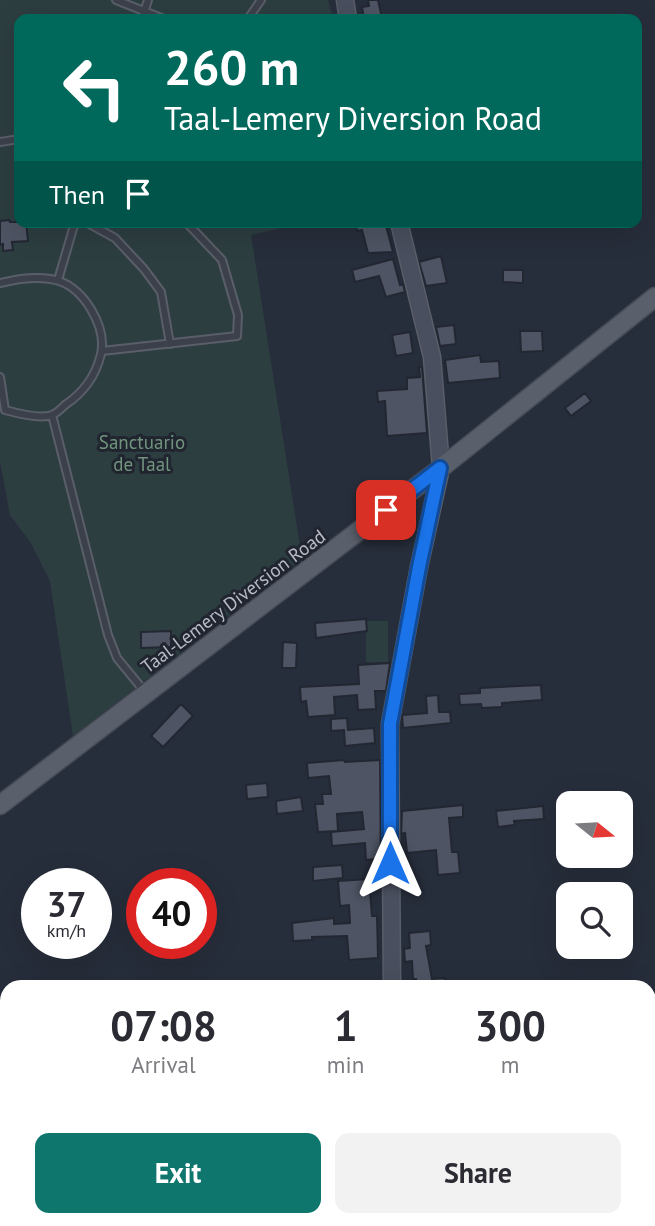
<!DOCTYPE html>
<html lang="en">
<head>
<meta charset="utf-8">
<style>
	:root { --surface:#fff; --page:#f2f2f3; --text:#2b2b33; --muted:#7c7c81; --accent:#0f766e }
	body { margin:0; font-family:"PT Sans",sans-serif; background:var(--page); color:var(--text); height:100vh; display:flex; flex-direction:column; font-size:26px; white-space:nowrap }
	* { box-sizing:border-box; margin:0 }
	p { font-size:23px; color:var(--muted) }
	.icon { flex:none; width:38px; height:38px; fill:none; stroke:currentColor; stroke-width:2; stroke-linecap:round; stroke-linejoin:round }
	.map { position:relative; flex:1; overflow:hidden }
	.sheet { position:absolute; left:0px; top:980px; width:656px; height:247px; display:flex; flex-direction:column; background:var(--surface); border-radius:21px 21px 0 0; box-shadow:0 7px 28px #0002 }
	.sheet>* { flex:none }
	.hud { position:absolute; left:14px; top:14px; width:628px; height:214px; border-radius:14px; box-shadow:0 7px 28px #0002; background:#00695c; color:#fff; overflow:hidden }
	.needle { width:46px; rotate:108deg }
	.controls { position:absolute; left:556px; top:791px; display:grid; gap:14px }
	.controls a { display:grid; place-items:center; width:77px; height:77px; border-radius:14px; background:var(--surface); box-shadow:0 7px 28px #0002; font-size:35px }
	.speed { position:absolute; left:21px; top:868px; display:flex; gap:14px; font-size:35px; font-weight:700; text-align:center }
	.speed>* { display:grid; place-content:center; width:91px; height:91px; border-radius:50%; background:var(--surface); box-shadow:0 7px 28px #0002; line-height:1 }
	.speed small { font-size:18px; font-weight:400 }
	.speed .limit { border:10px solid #d22; background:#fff; color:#111 }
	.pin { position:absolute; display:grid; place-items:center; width:60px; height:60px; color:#fff; margin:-30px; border-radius:14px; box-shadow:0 4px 10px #0006 }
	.me { position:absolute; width:77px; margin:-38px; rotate:0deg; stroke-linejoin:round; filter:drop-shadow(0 0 5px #0008) }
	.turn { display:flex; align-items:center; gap:24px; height:147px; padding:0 35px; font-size:32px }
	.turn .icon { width:91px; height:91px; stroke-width:2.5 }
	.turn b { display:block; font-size:49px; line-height:60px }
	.then { display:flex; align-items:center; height:66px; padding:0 35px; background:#0003; gap:14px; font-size:26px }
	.eta { display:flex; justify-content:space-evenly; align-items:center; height:119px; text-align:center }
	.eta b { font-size:42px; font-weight:700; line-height:49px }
	.cta { display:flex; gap:14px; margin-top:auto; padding:14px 35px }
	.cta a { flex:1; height:80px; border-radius:14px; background:var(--accent); color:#fff; font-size:28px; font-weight:700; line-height:80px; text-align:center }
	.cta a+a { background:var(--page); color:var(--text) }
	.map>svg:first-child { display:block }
	.green { fill:#2d3e40 }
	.building { fill:#4e5463; stroke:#222732; stroke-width:2 }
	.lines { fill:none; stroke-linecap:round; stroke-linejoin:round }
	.lane-casing { stroke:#595e69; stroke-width:10 }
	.secondary-casing { stroke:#595e69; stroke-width:19 }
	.primary-casing { stroke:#444954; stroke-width:21 }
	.lane { stroke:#3b404b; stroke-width:6 }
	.secondary { stroke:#494f5e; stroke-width:16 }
	.primary { stroke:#595f6b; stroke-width:18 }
	.route-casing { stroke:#114b97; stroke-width:18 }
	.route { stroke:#1a73e8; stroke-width:12 }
	.labels { text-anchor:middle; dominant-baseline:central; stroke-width:6; stroke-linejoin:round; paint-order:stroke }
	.park-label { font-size:19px; fill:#71947d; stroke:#202530 }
	.street-label { font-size:19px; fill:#b7bbc6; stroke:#202530 }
</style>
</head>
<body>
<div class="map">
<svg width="655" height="1226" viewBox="0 0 655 1226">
	<rect width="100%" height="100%" fill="#272e3b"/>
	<!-- green -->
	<path class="green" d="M0,0H328L333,19H19V222H309L251,235L302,559L73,736L50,581L31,543L10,515L0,461Z
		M366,621H388V662H366Z"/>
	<!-- building -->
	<path class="building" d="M368,0H378L382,18L364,19L362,7L369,6Z
		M9,220L10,222H26L28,241L12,242L13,250L3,251V244L0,245V221Z
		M356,222H385L393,252L368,253L362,230L357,231Z
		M441,256L447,283L426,286L419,262Z
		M393,259L400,285L403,284L405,292L386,297L379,276L355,282L352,270Z
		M503,270H523V283L503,282Z
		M454,325L456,344L440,346L436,327Z
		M520,331H542L543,351L521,352Z
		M410,332L413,353L396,356L392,335Z
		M480,355L481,362L499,361L500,378L448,383L445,360Z
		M419,367H422L427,433L387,436L385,401L378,402L377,391L407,389V378L420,377Z
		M585,393L591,401L571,416L565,408Z
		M366,619L367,631L316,638L315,623Z
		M171,631V647L141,648V632Z
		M283,642L297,643L296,668H282Z
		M390,663L386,691H375L376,709L358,710L357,695L334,697L335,715L308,717L306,701L301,702L300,687L359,684L358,665Z
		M541,685L542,700L502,703V707L482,708L481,704L460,705L459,694L480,693V688Z
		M438,695L439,712H450L451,723L403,728L402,715L427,713L426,696Z
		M181,704L193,716L163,747L151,736Z
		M347,718L348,730L374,728L375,743L345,746L344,730L331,731V719Z
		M344,760L345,762L380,760L381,873L375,874L374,859L366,860L365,843L332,846L331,832L364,829L362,812L337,814L338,831L318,832L315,804H323L322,794H331L329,776L308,778L307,763Z
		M267,783L268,797L247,799L246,785Z
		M301,797L303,811L277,814L276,801Z
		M463,805V817L449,818L452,852H458L460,873L438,875L436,850L407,853L405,833L401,834L402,811Z
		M543,806L544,819L514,821L515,825L498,827L496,811Z
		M342,865L343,878L313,881V867Z
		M369,879L372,916H377L378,958L349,960L347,936L312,937V940L293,941L292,923L334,918V924L350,923L349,905L340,906L338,881Z
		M430,931L431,945L426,946L432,979L445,978L446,987H417L416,979H413L412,961L405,962L404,949L410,948L409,933Z"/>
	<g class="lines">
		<defs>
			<path id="lane" d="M116,0L164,19
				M142,19L148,0
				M248,19L261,0
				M0,142L19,139
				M86,222L115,238L144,269L161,292L170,344
				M58,280L75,222
				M0,283C18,279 40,275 59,281C84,289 107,327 101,354C96,375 83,393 65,405C62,408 57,413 52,415C41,419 16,413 5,410L0,377
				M102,351L237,336L238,315L222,260L186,222
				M52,415L108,635L117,658L145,692"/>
			<path id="secondary" d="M345,0L348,19
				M392,987L390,724L419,567L441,468L432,357L399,222
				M425,1220V1226"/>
			<path id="primary" d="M0,805L441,468L655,297"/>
		</defs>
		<!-- lane casing -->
		<use href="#lane" class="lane-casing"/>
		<!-- secondary casing -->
		<use href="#secondary" class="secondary-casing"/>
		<!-- primary casing -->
		<use href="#primary" class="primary-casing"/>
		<!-- lane -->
		<use href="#lane" class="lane"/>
		<!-- secondary -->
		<use href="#secondary" class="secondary"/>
		<!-- primary -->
		<use href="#primary" class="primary"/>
	</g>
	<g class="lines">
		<defs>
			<path id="route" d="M386,510L440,468L419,567L390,724V863"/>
		</defs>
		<!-- route casing -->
		<use href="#route" class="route-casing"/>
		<!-- route -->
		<use href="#route" class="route"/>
	</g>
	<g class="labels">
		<!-- park labels -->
		<g class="park-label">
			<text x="142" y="442">Sanctuario<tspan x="142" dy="22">de Taal</tspan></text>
		</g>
		<!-- street labels -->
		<g class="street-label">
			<text transform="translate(233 601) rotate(-37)">Taal-Lemery Diversion Road</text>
		</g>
	</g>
</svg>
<div class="controls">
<a><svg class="needle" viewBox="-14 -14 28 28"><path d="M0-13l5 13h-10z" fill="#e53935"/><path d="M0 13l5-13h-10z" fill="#7c7c81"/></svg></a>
<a><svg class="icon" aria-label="search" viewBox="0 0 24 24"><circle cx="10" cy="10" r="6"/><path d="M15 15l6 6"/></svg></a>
</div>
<div class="speed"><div>37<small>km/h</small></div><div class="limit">40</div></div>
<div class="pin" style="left:386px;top:510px;background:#d93025"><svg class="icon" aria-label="arrive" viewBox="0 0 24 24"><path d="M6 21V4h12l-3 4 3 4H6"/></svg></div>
<svg class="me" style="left:390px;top:863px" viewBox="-20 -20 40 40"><path d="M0-17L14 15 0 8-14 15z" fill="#1a73e8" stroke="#fff" stroke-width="4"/></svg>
<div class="hud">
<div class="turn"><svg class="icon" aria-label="left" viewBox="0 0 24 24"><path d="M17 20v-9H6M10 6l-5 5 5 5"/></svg><div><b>260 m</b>Taal-Lemery Diversion Road</div></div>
<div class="then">Then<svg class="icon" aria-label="arrive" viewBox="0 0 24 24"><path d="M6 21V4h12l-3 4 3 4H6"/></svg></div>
</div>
<section class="sheet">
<div class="eta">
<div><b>07:08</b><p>Arrival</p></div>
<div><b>1</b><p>min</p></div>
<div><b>300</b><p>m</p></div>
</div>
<div class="cta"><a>Exit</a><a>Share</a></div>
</section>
</div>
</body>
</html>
